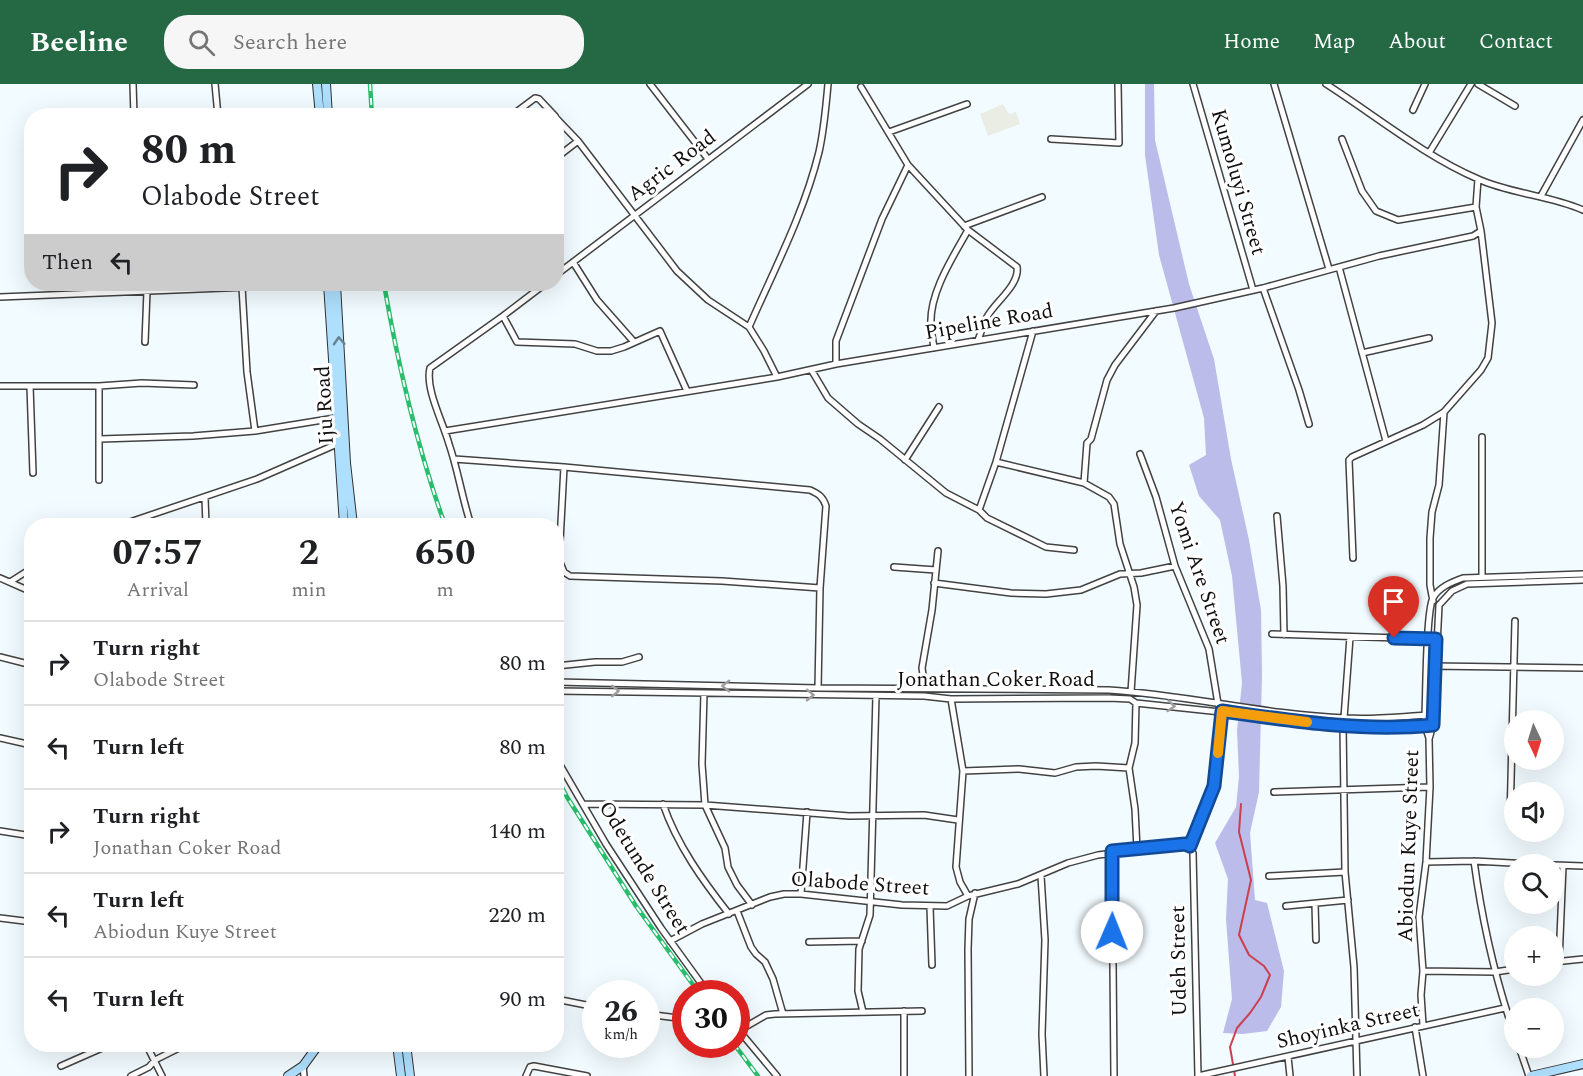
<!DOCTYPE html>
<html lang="en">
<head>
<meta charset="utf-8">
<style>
	:root { --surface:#fff; --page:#f6f6f6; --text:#202124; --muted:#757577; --line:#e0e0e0; --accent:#246844 }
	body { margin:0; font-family:Spectral,serif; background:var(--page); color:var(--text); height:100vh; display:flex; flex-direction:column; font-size:22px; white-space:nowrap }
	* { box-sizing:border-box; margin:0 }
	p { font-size:20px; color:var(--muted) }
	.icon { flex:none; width:33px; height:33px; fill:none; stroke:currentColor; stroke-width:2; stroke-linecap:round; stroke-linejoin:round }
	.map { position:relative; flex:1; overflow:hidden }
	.side { position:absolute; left:24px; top:434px; width:540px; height:534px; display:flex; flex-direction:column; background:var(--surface); border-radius:24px; box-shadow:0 6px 24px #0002 }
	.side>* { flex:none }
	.banner { position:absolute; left:24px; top:24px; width:540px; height:183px; border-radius:24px; box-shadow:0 6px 24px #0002; background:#fff; color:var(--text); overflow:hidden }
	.needle { width:39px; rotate:176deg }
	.buttons { position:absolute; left:1504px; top:626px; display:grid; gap:12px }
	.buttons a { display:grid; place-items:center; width:60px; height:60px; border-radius:50%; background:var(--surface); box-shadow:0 6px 24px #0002; font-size:30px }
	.speed { position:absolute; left:582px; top:896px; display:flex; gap:12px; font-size:30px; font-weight:700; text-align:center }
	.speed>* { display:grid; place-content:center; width:78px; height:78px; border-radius:50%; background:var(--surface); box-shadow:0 6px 24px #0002; line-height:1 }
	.speed small { font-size:15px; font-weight:400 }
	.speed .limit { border:9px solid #d22; background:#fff; color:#111 }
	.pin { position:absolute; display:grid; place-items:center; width:51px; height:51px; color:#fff; margin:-62px -26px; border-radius:50% 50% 50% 0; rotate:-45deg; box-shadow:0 0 6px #0007 }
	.pin .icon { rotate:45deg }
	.me { position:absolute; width:66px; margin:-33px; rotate:1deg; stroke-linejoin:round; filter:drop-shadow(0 0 4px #0008) }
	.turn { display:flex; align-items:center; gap:21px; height:126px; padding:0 18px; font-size:27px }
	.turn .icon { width:78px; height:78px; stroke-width:2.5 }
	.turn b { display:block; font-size:42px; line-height:51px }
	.then { display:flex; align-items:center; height:57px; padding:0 18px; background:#0003; gap:12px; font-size:22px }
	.eta { display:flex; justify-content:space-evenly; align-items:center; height:102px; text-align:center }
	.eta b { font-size:36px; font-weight:700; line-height:42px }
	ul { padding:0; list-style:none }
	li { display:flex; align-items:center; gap:18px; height:84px; padding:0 18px; border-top:2px solid var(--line) }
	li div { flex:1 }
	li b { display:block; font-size:22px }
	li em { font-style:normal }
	header { display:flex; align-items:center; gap:36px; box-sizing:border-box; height:84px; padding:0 30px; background:var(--accent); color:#fff }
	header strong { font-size:28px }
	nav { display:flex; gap:33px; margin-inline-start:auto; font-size:21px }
	.search { width:420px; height:54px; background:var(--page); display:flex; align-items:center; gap:15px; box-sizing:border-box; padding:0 21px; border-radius:24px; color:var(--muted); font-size:22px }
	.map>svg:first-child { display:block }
	.industrial { fill:#eaede4 }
	.green { fill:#bbbce9 }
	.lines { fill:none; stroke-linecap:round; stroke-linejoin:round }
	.stream { stroke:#cb3f4f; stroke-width:2 }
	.street-casing { stroke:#424242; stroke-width:8 }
	.secondary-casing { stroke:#313131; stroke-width:10 }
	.street { stroke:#fff; stroke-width:5 }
	.secondary { stroke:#aedffd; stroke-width:8 }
	.rail-casing { stroke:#28be6b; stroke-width:4.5 }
	.rail { stroke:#fff; stroke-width:2; stroke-dasharray:7; stroke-linecap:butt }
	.oneway { stroke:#668192 }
	.oneway2 { stroke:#9f9f9f }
	.route-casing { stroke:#114b97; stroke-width:15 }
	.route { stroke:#1a73e8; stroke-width:10 }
	.slow { stroke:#f59e0b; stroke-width:10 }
	.labels { text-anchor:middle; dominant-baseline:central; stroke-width:6; stroke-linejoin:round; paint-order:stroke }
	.street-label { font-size:21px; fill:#0f0f0f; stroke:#fff }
</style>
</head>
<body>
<header>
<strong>Beeline</strong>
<div class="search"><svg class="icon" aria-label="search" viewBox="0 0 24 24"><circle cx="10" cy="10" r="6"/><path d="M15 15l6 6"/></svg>Search here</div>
<nav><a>Home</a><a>Map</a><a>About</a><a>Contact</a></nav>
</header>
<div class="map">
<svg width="1583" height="992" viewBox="0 0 1583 992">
	<rect width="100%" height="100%" fill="#f2fbff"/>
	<!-- industrial -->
	<path class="industrial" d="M1003,20L1009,30L1016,28L1020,40L988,52L980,30Z"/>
	<!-- green -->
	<path class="green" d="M1145,0H1154L1155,56L1189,200L1214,275L1231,375L1249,456L1261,526L1262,591L1259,708L1250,749L1255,816L1267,819L1284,887L1281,923L1267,947L1243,950L1223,949L1232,915L1226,835L1228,795L1215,759L1236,723L1239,693L1237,646L1242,599L1232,492L1220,436L1199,412L1189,381L1206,371L1204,334L1159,171L1145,71Z"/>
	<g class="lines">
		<!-- stream -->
		<path class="stream" d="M1235,992L1230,963L1237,944L1250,929L1261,913L1270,891L1264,882L1249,871L1239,851L1251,796L1239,748L1241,720"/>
		<defs>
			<path id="street" d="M133,0L134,32
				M215,0L218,32
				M650,0L708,75
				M1193,0L1253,206
				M1274,0L1329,185
				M1326,0C1376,32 1423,71 1478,95C1511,110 1549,111 1583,126
				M1478,0L1515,22
				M861,3L908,81L968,146L1017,183C1020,201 994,219 987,233C983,240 981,249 978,256
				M1413,26L1425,0
				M511,32L535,14L539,15L555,32
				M556,34L578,57L677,187L708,216L749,243L764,267L777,293
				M889,48L967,20
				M1051,55L1119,59L1118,0
				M1342,55L1362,107L1376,127L1398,136L1476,123
				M1429,69L1471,0
				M556,74L578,57
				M1541,112L1583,36
				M964,142L1042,113
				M573,178L597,216L634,258
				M1339,183L1386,357
				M556,191L808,0
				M242,203L247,288L255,347
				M1263,204L1299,306L1309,340
				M0,213L327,200
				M503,232L517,258L575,260L597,267H611L624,263L660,247L687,307
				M749,243C774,186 804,129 819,68C824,46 826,23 828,0
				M145,258L147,207
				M934,264C933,256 931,248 931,241C929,209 953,173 968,146
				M1362,269L1429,254
				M836,280V257L882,135L908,81
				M812,287L828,314L858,340L880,355L946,409L979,426L987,434L1046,463L1074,466
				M0,302H99L142,299L194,301
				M30,302L33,389
				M445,347L777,293L836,280L1174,224L1263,204L1379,172L1473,152L1481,147L1476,123L1478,95
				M100,355L193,352L255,347L335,334
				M1140,370L1156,413L1175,482L1209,565L1218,620
				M454,375L564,383L810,406C819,410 823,413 826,422L820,504L818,604
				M905,376L939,323
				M996,378L1084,399L1109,413L1114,420L1120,460L1134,503L1137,521L1131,608
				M564,383L559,476L564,488L570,492L722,497L820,504
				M99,396V302
				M1084,399L1087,359L1091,355L1107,296L1115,281L1156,227
				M205,414L206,441
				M979,426L996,378L1033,247
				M1277,432L1283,502L1284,551
				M121,441L257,395L337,360
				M471,441C462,414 458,386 449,360C443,338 425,305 430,284L503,232L545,200
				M1353,474L1349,376L1352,373L1423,341L1444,328L1481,286L1488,274L1492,239L1481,147
				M894,483L936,486
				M1482,493V353
				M0,494L32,508
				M10,498L32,484
				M934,499L1011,509L1046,510L1081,506L1120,490L1141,489L1175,482
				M1433,517L1430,501V454L1432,428L1439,401L1444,328
				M556,523L557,520
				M1272,550L1431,555
				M0,573L32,581
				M556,582L595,578H622L639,573
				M1432,582L1583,584
				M556,598L818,604L1109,606C1188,611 1266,631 1346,634C1375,636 1404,632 1433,631
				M925,604L922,584L932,526L938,467
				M556,607L924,612L951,615L1109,614L1130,615L1136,619L1343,641L1385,643L1433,641
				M704,609L702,680L705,721L725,764L728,783L737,801L752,821
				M951,615L963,687L956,783L960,798L968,812
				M1136,619L1135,659L1129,684L1135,725L1137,765
				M1344,634L1350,553
				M1343,641L1345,788L1354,883L1357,992
				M0,654L27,660L32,658
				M1429,654L1425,642V631C1426,611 1426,527 1433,514C1439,503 1452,498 1463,494L1583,490
				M556,674L606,760L661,844L708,909
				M963,687L1019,685L1055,689L1076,683L1096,682L1129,684
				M1274,708L1430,703
				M584,720L705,721L849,732L924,731L958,736
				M663,720C677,761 703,797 729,830
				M1510,735L1515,537
				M0,747L32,752
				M1190,762L1193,769L1198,992
				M1190,762L1213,702L1222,627
				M1112,767L1114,992
				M1474,777C1482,836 1495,895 1515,952
				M1426,778L1474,777L1532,780
				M1554,781L1583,782
				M1041,792L1045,856L1042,950L1044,992
				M1269,792L1345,788
				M801,810L807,728
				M1315,820L1316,856
				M1286,822L1348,816
				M930,823L932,881
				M737,827L751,863L756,870L765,878L773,895L783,930
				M0,834L32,838
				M670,857L702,840L770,813L784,810H801L902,821L947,822L968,812L1018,800L1068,779L1098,771L1185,760L1190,762
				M809,858L862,857
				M1559,877L1563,782
				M1554,878L1583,875
				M1423,887L1495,888L1515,885
				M556,915L596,923
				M863,928L858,907L859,865L870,831L876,612
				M646,930L686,935
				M1423,941L1421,911L1423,887L1419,833L1426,778L1430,703L1429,655L1433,641L1439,521L1452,507L1467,500L1583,496
				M736,943L777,992
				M1415,943L1423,992
				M740,946L766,931L775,930L922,927
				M146,960L162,992
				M1519,963L1529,992
				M1288,973L1290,992
				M61,982L111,960
				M303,982L304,992
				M131,992L149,983L155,976L187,960
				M526,992L530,983L534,982L587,992
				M904,992V927
				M969,992L968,865L969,835L975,809
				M1198,992L1505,924"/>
			<path id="secondary" d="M317,0L320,32
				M326,0L328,32
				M328,200L344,441
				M336,200L346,379L353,441
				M397,960L401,992
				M406,960L410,992
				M288,992L303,982L319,960
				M1531,992L1583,980"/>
		</defs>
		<!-- street casing -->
		<use href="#street" class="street-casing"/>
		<!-- secondary casing -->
		<use href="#secondary" class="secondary-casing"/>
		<!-- street -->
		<use href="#street" class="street"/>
		<!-- secondary -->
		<use href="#secondary" class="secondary"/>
		<defs>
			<path id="rail" d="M370,0L372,32
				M384,200C398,281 417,363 445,441
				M556,692L567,713L636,822L699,909
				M734,960L758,992"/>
		</defs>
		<!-- rail casing -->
		<use href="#rail" class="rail-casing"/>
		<!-- rail -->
		<use href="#rail" class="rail"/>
	</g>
	<!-- one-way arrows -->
	<defs><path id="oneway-chevron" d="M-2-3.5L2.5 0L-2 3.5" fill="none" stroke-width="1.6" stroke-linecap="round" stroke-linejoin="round" transform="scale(1.5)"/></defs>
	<use class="oneway" href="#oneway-chevron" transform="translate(339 257) rotate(-93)"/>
	<g class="oneway2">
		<use href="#oneway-chevron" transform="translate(726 602) rotate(-179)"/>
		<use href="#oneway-chevron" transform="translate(615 607)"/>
		<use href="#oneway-chevron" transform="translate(810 611) rotate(1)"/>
		<use href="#oneway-chevron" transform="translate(1171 622) rotate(5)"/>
	</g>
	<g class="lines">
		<defs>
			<path id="route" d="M1112,848V767L1185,760L1190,762L1214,702L1222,627C1292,637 1363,648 1433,641L1436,555L1394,554"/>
		</defs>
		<!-- route casing -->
		<use href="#route" class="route-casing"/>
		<!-- route -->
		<use href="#route" class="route"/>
		<!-- slow -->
		<path class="slow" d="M1218,669L1222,627L1307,638"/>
	</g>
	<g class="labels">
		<!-- street labels -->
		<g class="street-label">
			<text transform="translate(672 82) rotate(-37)">Agric Road</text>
			<text transform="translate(1238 98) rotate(74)">Kumoluyi Street</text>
			<text transform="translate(989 238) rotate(-10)">Pipeline Road</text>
			<text transform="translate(325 321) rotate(-93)">Iju Road</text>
			<text transform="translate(1199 489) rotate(71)">Yomi Are Street</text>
			<text x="996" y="596">Jonathan Coker Road</text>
			<text transform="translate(1409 762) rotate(-88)">Abiodun Kuye Street</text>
			<text transform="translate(644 784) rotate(58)">Odetunde Street</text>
			<text transform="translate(860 800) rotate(4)">Olabode Street</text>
			<text transform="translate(1179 877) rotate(-91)">Udeh Street</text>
			<text transform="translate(1348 942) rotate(-13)">Shoyinka Street</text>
		</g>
	</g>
</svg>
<div class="buttons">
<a><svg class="needle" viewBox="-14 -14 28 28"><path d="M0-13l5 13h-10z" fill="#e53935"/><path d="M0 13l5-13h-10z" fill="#757577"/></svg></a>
<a><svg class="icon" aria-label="sound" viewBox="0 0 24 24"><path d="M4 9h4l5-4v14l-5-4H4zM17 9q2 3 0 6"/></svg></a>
<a><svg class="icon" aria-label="search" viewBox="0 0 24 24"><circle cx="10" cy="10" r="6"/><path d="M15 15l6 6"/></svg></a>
<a>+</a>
<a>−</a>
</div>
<div class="speed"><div>26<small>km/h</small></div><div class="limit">30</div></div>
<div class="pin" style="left:1394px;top:554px;background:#d93025"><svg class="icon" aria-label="arrive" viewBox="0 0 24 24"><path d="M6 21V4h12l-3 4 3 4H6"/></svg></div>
<svg class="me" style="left:1112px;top:848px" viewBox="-20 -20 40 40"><circle r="19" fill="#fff"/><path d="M0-13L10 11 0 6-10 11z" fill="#1a73e8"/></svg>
<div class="banner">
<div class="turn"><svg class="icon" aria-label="right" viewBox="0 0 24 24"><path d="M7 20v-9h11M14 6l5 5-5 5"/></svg><div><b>80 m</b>Olabode Street</div></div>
<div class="then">Then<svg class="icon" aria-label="left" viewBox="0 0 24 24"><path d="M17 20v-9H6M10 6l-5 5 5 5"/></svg></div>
</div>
<section class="side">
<div class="eta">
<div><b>07:57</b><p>Arrival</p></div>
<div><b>2</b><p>min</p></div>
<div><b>650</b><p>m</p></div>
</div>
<ul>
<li><svg class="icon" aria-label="right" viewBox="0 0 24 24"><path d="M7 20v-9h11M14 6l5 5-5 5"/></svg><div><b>Turn right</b><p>Olabode Street</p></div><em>80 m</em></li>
<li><svg class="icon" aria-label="left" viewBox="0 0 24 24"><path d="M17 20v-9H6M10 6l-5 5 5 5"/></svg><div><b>Turn left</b></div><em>80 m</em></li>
<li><svg class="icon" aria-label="right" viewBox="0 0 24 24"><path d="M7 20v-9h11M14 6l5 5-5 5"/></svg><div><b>Turn right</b><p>Jonathan Coker Road</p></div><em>140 m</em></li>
<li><svg class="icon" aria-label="left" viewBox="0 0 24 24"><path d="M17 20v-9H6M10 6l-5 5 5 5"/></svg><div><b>Turn left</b><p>Abiodun Kuye Street</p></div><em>220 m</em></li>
<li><svg class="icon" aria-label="left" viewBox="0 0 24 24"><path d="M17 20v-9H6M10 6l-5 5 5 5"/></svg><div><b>Turn left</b></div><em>90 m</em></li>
</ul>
</section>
</div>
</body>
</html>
